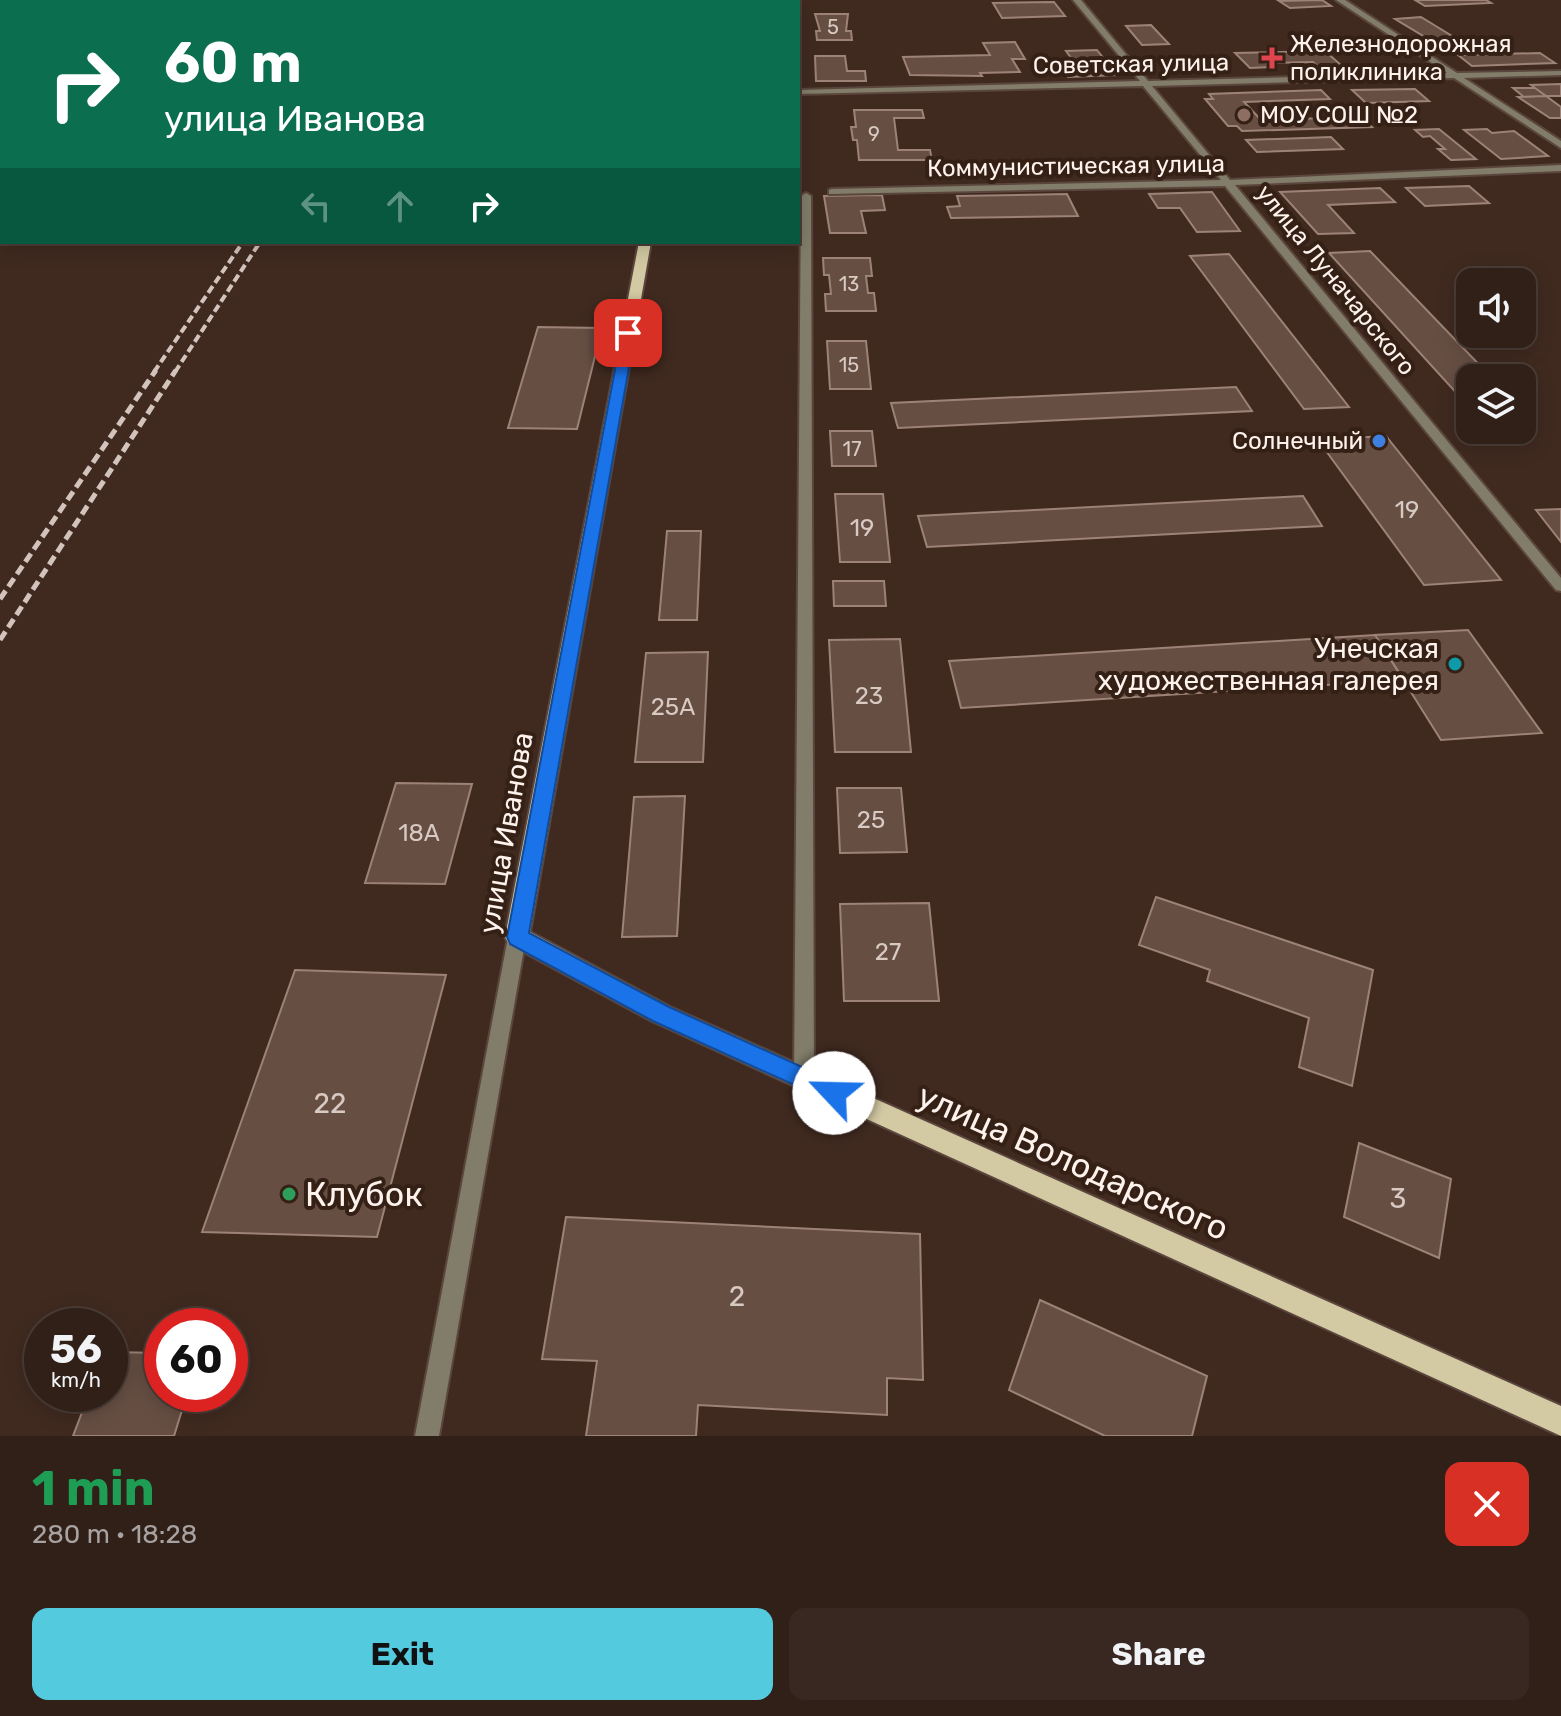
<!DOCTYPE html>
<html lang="en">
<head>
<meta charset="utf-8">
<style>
	:root { --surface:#302018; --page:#382821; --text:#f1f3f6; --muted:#a8a3a2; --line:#4b3e37; --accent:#54cade }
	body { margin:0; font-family:Rubik,sans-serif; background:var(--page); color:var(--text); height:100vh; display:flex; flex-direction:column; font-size:30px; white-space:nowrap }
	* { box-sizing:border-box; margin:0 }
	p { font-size:26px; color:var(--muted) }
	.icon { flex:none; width:44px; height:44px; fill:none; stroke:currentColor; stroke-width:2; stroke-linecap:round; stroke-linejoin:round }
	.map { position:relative; height:1436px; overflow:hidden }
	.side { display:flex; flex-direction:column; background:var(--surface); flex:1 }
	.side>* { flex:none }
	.guide { position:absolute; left:0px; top:0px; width:800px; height:244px; box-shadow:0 4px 20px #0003,0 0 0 2px var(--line); background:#0b6e4f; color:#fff; overflow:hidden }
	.buttons { position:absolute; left:1456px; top:268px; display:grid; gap:16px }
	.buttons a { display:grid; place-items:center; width:80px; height:80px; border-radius:16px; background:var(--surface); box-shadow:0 4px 20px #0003,0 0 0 2px var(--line); font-size:40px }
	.speed { position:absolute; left:24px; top:1308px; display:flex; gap:16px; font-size:40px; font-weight:700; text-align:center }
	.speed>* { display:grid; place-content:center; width:104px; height:104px; border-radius:50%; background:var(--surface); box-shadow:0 4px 20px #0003,0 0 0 2px var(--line); line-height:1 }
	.speed small { font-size:20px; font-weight:400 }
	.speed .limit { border:12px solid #d22; background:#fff; color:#111 }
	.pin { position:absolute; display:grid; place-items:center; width:68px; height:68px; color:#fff; margin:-34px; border-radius:16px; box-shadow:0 4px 12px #0006 }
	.me { position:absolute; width:88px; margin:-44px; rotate:294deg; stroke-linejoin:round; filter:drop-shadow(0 0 6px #0008) }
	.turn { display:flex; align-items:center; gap:28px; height:168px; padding:0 32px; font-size:36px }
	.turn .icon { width:104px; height:104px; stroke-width:2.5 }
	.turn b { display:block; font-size:56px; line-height:68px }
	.lanes { display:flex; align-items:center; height:76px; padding:0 32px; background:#0003; justify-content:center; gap:40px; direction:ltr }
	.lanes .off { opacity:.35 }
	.round { display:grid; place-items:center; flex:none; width:84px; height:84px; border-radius:16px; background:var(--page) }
	.head { display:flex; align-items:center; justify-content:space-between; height:136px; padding:0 32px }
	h1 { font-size:48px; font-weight:700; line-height:60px; color:#1e9e55 }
	.button { display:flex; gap:16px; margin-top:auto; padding:16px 32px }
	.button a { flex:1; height:92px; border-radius:16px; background:var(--accent); color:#111; font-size:32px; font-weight:700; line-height:92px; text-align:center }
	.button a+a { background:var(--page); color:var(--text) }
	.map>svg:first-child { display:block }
	.building { fill:#664e43; stroke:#9d8377; stroke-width:2 }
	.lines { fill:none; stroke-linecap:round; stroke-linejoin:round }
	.street-casing { stroke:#5b463d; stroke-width:4 }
	.primary-casing { stroke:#5b463d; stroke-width:4 }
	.street { fill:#817d6a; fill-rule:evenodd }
	.primary { fill:#d3c9a3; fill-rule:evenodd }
	.rail-far2 { stroke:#d2c3bd; stroke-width:3; stroke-dasharray:6 3; stroke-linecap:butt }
	.rail-far1 { stroke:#d2c3bd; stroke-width:4; stroke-dasharray:8 4; stroke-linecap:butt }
	.rail { stroke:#d2c3bd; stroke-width:5; stroke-dasharray:10 5; stroke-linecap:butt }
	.route { fill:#1a73e8; stroke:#114b97; stroke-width:2 }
	.health-dot { fill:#e0444e; stroke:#352016; stroke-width:3 }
	.education-dot { fill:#8d6e63; stroke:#352016; stroke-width:3 }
	.shop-dot { fill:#3f7fe0; stroke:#352016; stroke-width:3 }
	.culture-dot { fill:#0f9aa8; stroke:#352016; stroke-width:3 }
	.leisure-dot { fill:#2e9e5b; stroke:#352016; stroke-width:3 }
	.labels { text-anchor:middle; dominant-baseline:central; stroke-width:8; stroke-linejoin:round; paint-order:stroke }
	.far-number-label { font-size:20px; fill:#d8c9c2 }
	.far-poi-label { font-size:24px; fill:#fef2ed; stroke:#352016; text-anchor:start }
	.far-street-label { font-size:24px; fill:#fef2ed; stroke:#352016 }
	.number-label { font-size:24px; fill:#d8c9c2 }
	.poi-label { font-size:28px; fill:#fef2ed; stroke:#352016; text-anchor:end }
	.street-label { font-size:28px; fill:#fef2ed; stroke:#352016 }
	.near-number-label { font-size:28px; fill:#d8c9c2 }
	.near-street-label { font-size:34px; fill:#fef2ed; stroke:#352016 }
	.near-poi-label { font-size:34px; fill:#fef2ed; stroke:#352016; text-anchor:start }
</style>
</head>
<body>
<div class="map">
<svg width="1561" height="1436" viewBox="0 0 1561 1436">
	<rect width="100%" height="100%" fill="#402a20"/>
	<!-- building -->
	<path class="building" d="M570,0H656L570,2Z
		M1322,0L1331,6L1290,8L1279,1Z
		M1415,0H1486L1491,3L1425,6Z
		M1054,2L1065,16L1002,18L993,3Z
		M815,14H848L846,31H851L852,40H817L816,31H820Z
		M1421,17L1462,42L1435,43L1395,19Z
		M1151,25L1169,44L1142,45L1126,26Z
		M1380,39L1399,51L1366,53L1348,41Z
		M1015,42L1025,59H1012L1020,72L980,73L982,76L910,75L903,57L990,55L983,43Z
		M1097,50L1117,75L1068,77L1061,67L1077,66L1066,51Z
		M1325,51L1341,65L1317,66L1313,62L1266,63L1271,67L1250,68L1235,53Z
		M1540,53L1555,63L1472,66L1458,55Z
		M815,56H845L847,71H865L866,81H816Z
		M1561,84V96H1546L1531,85Z
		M1513,88H1535L1546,96L1524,97Z
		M1415,89L1429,101L1366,103L1352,90Z
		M1321,90L1330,99L1244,102L1261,120L1361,117L1372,127L1242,131L1237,126H1228L1205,99H1213L1209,94Z
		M1546,96L1561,107V118H1550L1518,97Z
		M854,110H922L924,118H894L898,150H930L932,160H859L857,140H853L851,127H856Z
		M1439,129L1476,159L1451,160L1438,149H1445L1430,136L1423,137L1415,130Z
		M1487,129L1492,133L1514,131L1548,156L1501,159L1464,130Z
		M1331,137L1343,149L1257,152L1246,140Z
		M1469,186L1489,203L1425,206L1406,188Z
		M1380,188L1395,202L1328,205L1354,233L1318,234L1280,192Z
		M1212,192L1240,231L1197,232L1180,208H1158L1149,194Z
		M1067,194L1078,216L951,218L947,207L960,206L957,196Z
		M882,195L885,210L861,211L866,233H830L824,196Z
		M1370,251L1492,378H1470V408L1329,253Z
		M1229,254L1349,407L1304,409L1190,256Z
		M823,258H870L872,276H866L868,293H874L876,311H826L825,294H831L829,275H824Z
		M538,327L602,328L577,429L508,428Z
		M827,341H866L871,389H830Z
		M1236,387L1252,411L898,428L891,403Z
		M830,431H872L876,466H832Z
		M1386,436L1501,580L1424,585L1318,440Z
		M835,494H883L890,562H840Z
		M1303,496L1322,526L927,547L918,516Z
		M1561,509V542L1536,510Z
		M667,531H701L697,620H659Z
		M833,581H884L886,606H834Z
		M1468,630L1542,733L1441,740L1375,635Z
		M1375,635L1404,680L961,708L949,661Z
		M900,639L911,752H835L829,640Z
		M708,652L703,762H635L646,653Z
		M396,783L472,784L445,884L365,883Z
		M837,788H901L907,852L840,853Z
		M685,796L677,936L622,937L634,797Z
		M1156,897L1373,970L1352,1086L1299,1067L1309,1018L1207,981L1210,970L1139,945Z
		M929,903L939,1001H844L840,904Z
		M295,970L446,975L377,1237L202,1232Z
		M1359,1143L1451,1179L1439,1258L1344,1217Z
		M566,1217L920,1234L923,1380L887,1378V1415L698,1405L696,1436H586L597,1361L542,1359Z
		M1040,1300L1207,1376L1192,1436H1105L1009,1390Z
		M110,1352L162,1353V1394H187L174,1436H73L89,1394H110Z"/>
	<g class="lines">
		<defs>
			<path id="street" d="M1073,0H1081L1148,81L1447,73L1336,0H1345L1457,73L1561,71V75L1464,78L1561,141V148L1454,78L1152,86L1230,180L1561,165V171L1235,185L1561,578V591L1556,590L1225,186L829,194V190L832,189L1221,180L1143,86L798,94V90L1140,81Z
				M806,193L811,196L814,1079L811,1085L804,1088L797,1085L794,1079L801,196Z
				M517,929L524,932L526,937L439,1436H415L508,937L510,932Z"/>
			<path id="primary" d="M639,242H651L530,932L670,1007L1561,1406V1436L652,1021L509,944L505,937Z"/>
		</defs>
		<!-- street casing -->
		<use href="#street" class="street-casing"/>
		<!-- primary casing -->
		<use href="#primary" class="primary-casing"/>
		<!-- street -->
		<use href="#street" class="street"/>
		<!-- primary -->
		<use href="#primary" class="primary"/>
		<!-- rail-far2 -->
		<path class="rail-far2" d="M241,2L244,0"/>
		<!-- rail-far1 -->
		<path class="rail-far1" d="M154,372L243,242
			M175,372L260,242"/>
		<!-- rail -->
		<path class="rail" d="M0,599L156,370
			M0,640L176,370"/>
	</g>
	<!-- route -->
	<path class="route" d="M628,329L635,333L529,933L669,1007L842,1085L845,1093L842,1100L834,1103L653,1021L510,944L507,937L622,333Z"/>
	<!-- markers -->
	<path class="health-dot" d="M1268 46h8v8h8v8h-8v8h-8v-8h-8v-8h8z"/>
	<circle class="education-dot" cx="1244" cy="115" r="8"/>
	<circle class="shop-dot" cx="1379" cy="441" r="8"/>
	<circle class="culture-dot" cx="1455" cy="664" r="8"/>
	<circle class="leisure-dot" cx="289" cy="1194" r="8"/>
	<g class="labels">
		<!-- far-number labels -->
		<g class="far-number-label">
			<text x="833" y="27">5</text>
			<text x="874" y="134">9</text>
			<text x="849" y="284">13</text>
			<text x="849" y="365">15</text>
			<text x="852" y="449">17</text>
		</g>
		<!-- far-poi labels -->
		<g class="far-poi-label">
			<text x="1290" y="44">Железнодорожная<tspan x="1290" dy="28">поликлиника</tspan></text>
			<text x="1260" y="115">МОУ СОШ №2</text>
			<text x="1363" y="441" text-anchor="end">Солнечный</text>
		</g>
		<!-- far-street labels -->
		<g class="far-street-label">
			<text transform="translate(1131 64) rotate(-1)">Советская улица</text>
			<text transform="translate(1076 166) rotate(-1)">Коммунистическая улица</text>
			<text transform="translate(1336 280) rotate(51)">улица Луначарского</text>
		</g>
		<!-- number labels -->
		<g class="number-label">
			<text x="1407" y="510">19</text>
			<text x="862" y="528">19</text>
			<text x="869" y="696">23</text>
			<text x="673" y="707">25А</text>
			<text x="871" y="820">25</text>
			<text x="419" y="833">18А</text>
			<text x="888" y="952">27</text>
		</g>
		<!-- poi labels -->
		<g class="poi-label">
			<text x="1439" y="648">Унечская<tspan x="1439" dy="32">художественная галерея</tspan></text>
		</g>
		<!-- street labels -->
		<g class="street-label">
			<text transform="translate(506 833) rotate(-80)">улица Иванова</text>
		</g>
		<!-- near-number labels -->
		<g class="near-number-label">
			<text x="330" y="1103">22</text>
			<text x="1398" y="1198">3</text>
			<text x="737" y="1296">2</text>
		</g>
		<!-- near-street labels -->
		<g class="near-street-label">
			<text transform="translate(1073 1162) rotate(24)">улица Володарского</text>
		</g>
		<!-- near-poi labels -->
		<g class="near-poi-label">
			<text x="305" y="1194">Клубок</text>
		</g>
	</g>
</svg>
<div class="buttons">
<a><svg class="icon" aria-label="sound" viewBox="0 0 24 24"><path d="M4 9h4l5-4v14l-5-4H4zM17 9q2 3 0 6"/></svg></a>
<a><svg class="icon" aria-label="layers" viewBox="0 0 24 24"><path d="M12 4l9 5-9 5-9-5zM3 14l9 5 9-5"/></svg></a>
</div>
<div class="speed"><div>56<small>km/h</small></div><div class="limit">60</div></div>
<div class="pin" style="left:628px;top:333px;background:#d93025"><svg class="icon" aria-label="arrive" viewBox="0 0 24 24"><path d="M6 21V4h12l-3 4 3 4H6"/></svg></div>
<svg class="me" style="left:834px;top:1093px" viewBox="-20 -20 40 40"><circle r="19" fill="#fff"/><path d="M0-13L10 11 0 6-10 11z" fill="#1a73e8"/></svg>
<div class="guide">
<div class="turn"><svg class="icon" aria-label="right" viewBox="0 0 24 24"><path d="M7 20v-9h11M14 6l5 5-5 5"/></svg><div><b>60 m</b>улица Иванова</div></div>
<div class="lanes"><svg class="icon off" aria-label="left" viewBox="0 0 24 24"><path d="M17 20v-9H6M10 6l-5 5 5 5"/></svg><svg class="icon off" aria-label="ahead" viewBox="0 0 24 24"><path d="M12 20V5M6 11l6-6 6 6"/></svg><svg class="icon" aria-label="right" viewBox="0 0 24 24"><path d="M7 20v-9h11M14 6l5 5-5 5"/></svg></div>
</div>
</div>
<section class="side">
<div class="head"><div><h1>1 min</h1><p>280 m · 18:28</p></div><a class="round" style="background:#d93025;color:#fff"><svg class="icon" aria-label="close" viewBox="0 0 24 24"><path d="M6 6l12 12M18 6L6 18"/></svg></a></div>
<div class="button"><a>Exit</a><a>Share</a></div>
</section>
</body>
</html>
